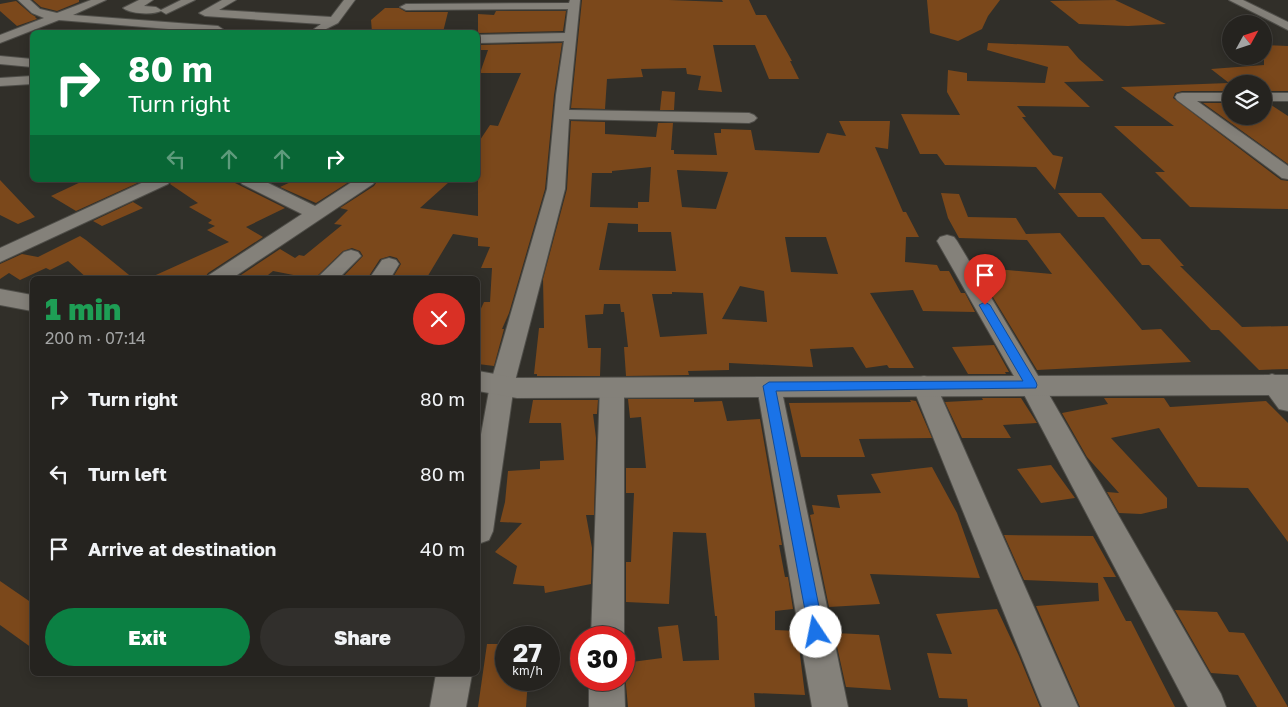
<!DOCTYPE html>
<html lang="en">
<head>
<meta charset="utf-8">
<style>
	:root { --surface:#25231f; --page:#312f2c; --text:#f1f3f6; --muted:#a3a4a4; --line:#42403d; --accent:#0b8043 }
	body { margin:0; font-family:"Golos Text",sans-serif; background:var(--page); color:var(--text); height:100vh; display:flex; flex-direction:column; font-size:19px; white-space:nowrap }
	* { box-sizing:border-box; margin:0 }
	p { font-size:16px; color:var(--muted) }
	.icon { flex:none; width:28px; height:28px; fill:none; stroke:currentColor; stroke-width:2; stroke-linecap:round; stroke-linejoin:round }
	.map { position:relative; flex:1; overflow:hidden }
	.details { position:absolute; left:30px; top:276px; width:450px; height:400px; display:flex; flex-direction:column; background:var(--surface); border-radius:8px; box-shadow:0 2px 12px #0003,0 0 0 1px var(--line) }
	.details>* { flex:none }
	.top-card { position:absolute; left:30px; top:30px; width:450px; height:152px; border-radius:8px; box-shadow:0 2px 12px #0003,0 0 0 1px var(--line); background:#0b8043; color:#fff; overflow:hidden }
	.needle { width:32px; rotate:50deg }
	.fabs { position:absolute; left:1222px; top:15px; display:grid; gap:10px }
	.fabs a { display:grid; place-items:center; width:50px; height:50px; border-radius:50%; background:var(--surface); box-shadow:0 2px 12px #0003,0 0 0 1px var(--line); font-size:25px }
	.speed { position:absolute; left:495px; top:626px; display:flex; gap:10px; font-size:25px; font-weight:700; text-align:center }
	.speed>* { display:grid; place-content:center; width:65px; height:65px; border-radius:50%; background:var(--surface); box-shadow:0 2px 12px #0003,0 0 0 1px var(--line); line-height:1 }
	.speed small { font-size:12px; font-weight:400 }
	.speed .limit { border:8px solid #d22; background:#fff; color:#111 }
	.pin { position:absolute; display:grid; place-items:center; width:42px; height:42px; color:#fff; margin:-51px -21px; border-radius:50% 50% 50% 0; rotate:-45deg; box-shadow:0 0 5px #0007 }
	.pin .icon { rotate:45deg }
	.me { position:absolute; width:55px; margin:-28px; rotate:349deg; stroke-linejoin:round; filter:drop-shadow(0 0 4px #0008) }
	.turn { display:flex; align-items:center; gap:18px; height:105px; padding:0 15px; font-size:22px }
	.turn .icon { width:65px; height:65px; stroke-width:2.5 }
	.turn b { display:block; font-size:35px; line-height:42px }
	.lanes { display:flex; align-items:center; height:48px; padding:0 15px; background:#0003; justify-content:center; gap:25px; direction:ltr }
	.lanes .off { opacity:.35 }
	.round { display:grid; place-items:center; flex:none; width:52px; height:52px; border-radius:26px; background:var(--page) }
	.overview { display:flex; align-items:center; justify-content:space-between; height:85px; padding:0 15px }
	h1 { font-size:30px; font-weight:800; line-height:38px; color:#1e9e55 }
	.action { display:flex; gap:10px; margin-top:auto; padding:10px 15px }
	.action a { flex:1; height:58px; border-radius:30px; background:var(--accent); color:#fff; font-size:20px; font-weight:800; line-height:58px; text-align:center }
	.action a+a { background:var(--page); color:var(--text) }
	ul { padding:0; list-style:none }
	li { display:flex; align-items:center; gap:15px; height:75px; padding:0 15px }
	li div { flex:1 }
	li b { display:block; font-size:19px }
	li em { font-style:normal }
	.map>svg:first-child { display:block }
	.building { fill:#7b481b; fill-rule:evenodd }
	.lines { fill:none; stroke-linecap:round; stroke-linejoin:round }
	.minor-casing { stroke:#4f4e49; stroke-width:2 }
	.tertiary-casing { stroke:#4f4e49; stroke-width:2 }
	.minor { fill:#84817a; fill-rule:evenodd }
	.tertiary { fill:#84817a; fill-rule:evenodd }
	.route { fill:#1a73e8; stroke:#114b97 }
</style>
</head>
<body>
<div class="map">
<svg width="1288" height="707" viewBox="0 0 1288 707">
	<rect width="100%" height="100%" fill="#312f29"/>
	<!-- building -->
	<path class="building" d="M33,0H79V2L57,11L41,7Z
		M582,0H669L723,2L722,0H749L756,15H766L792,61H790L799,79H769L755,45H713L722,92L698,90L701,76L687,74L686,68L641,69L643,77L607,79L605,109L571,108Z
		M927,0H1000L988,16L982,29L958,41L930,33Z
		M1115,0L1166,24L1128,26L1079,24L1050,1Z
		M16,1L31,14L36,17H35L37,19L17,26L0,11V4Z
		M385,8H399L406,12H448L443,32H372L371,20Z
		M496,11H566L563,31L478,33V14L494,15Z
		M562,43L554,95L545,189L509,313L502,329H504L494,366L478,364V315L484,302H490L492,268H481L490,247L478,246V238L453,234L426,279H392L401,264L397,258L390,256L380,259L367,279H341L363,256L360,251L352,248L343,251L314,279L273,271L263,279H235L280,249L295,258L299,255L304,256L342,225L334,224L348,210L340,208L374,186L378,180L449,182L420,208L478,216V143L490,125L498,126L521,73H480L488,50H478V45Z
		M988,43L1068,46L1079,59L1104,81L1064,82L1090,107L1017,106L1026,117H1022L1053,155L1063,157L1055,190L1036,167L945,165L937,154H920L901,114L960,115L947,92L948,70L967,73V81L1045,83L1048,67L987,50Z
		M1264,45L1288,46V91H1264V84H1231V91H1182L1175,93L1173,98L1281,180L1288,181V209L1190,207L1155,172H1165L1114,126H1174L1121,87L1229,83L1211,69L1264,65Z
		M662,91L675,92L674,110H660Z
		M1203,103H1231V116H1264V103H1268L1288,116V164Z
		M571,121L605,122V134L656,137L658,123H673L671,150H674V154L717,155L714,133H721V129L751,130L755,150L819,153L827,133L846,136L839,121H890L888,149L875,147L903,212H906L919,237H906L905,262L937,265L940,271H949L961,293H965L975,312L923,311L913,290L870,293L914,368H889L887,365L866,368L853,347L810,349L813,367L729,363V370L688,371L689,375L626,376L624,347H628L624,312H621L620,304H604L603,314L585,315L588,348H601L600,376H537V374H534L539,328H544L543,279L567,189ZM651,167L649,202H638V208L590,207L592,173H612V171ZM677,170L728,172L716,209L682,207ZM608,223L638,224V232H671L676,271L599,270ZM785,237H826L838,274L791,272ZM740,286L764,291L767,322L722,319ZM672,292L703,293L707,334L660,337L652,294H672Z
		M0,180L35,217L18,224L0,215Z
		M85,180H144L76,211L51,196Z
		M173,180H229L285,208L246,227L263,237L208,273L204,279H147L229,242L207,230L215,226L208,223L212,220L189,207L198,203L170,184Z
		M295,180H352L316,203L280,187Z
		M941,193L959,194L968,217L1016,218L1026,234L1060,233L1142,330L1161,329L1191,362L1037,370L991,294H996L986,268L1052,274L1027,240L959,238L948,218Z
		M1058,193H1101L1142,239H1160L1184,266H1180L1242,327L1288,326V369L1259,370L1219,330H1211L1149,265H1142L1104,217H1078Z
		M133,202L143,208L102,226L93,221Z
		M80,236L86,240L134,279H88L68,261L50,270L46,268L20,280L9,273L0,279V264L22,254L38,257Z
		M994,345L1009,372H1005L1006,374H968L952,347Z
		M982,398H1021L1037,423L1003,425L1011,438H962L945,402L983,400Z
		M1104,398H1164L1170,407L1266,401L1288,423V542L1248,488L1198,487L1159,428L1111,438L1167,498V508L1141,514L1119,513L1107,492L1119,493L1087,457L1062,413L1108,404Z
		M628,399H694V402L722,401L727,421L760,419L782,545H779L785,577H788L793,609L775,611V630L797,631L805,695L754,693L755,707H628L624,663L662,658L658,627L678,625L683,661L719,660L717,616H715L706,533L673,532L669,604L626,602V562H631L634,493H626V468H646L641,417L630,418Z
		M533,400H598L597,414H593L596,438L594,515H586L592,548L591,584L545,593L544,586L513,584L517,566L495,552L522,523L500,522L505,502L508,471L540,469V461L564,460L561,423H529Z
		M910,400L916,401L932,438L859,439L865,457H801L789,403L911,402Z
		M1051,465L1075,498L1041,503L1017,469Z
		M932,467L957,513L980,578L870,574L880,604L829,607L810,515L814,514L812,505L840,508L837,495L881,493L871,474Z
		M1004,535L1093,536L1116,577H1103L1126,621H1131L1175,707H1080L1036,606L1099,601L1098,583L1024,580Z
		M0,581L32,603V648L0,625Z
		M997,609L1019,656L1040,707H968L967,699L939,698L927,653L952,654L936,614Z
		M1175,610L1217,612L1229,632L1244,633L1288,707H1257L1238,675L1211,673Z
		M834,633L879,635L891,690L846,687Z
		M487,644H506V680H528L526,707H478Z"/>
	<g class="lines">
		<defs>
			<path id="minor" d="M18,0H30L40,9L57,13L91,0H106L73,15L218,26L224,30L222,32H205L59,20L0,43V35L44,18L32,13Z
				M139,0H153L144,6L156,7L161,10L181,0H195L166,14L161,11C153,15 130,14 123,8Z
				M222,0H236L219,10L331,17L344,0H355L338,23L320,32L314,29L321,24L205,16L199,13Z
				M570,0H580L569,110L749,113L754,115L757,118L754,121L749,123L569,119L565,189L514,385L493,531L489,540L478,544V451L490,385L547,189L556,95L564,41L478,43V35L565,33L568,9L406,10L400,7L406,4L569,3Z
				M1229,0H1243L1288,22V30Z
				M0,56L32,59V67L0,64Z
				M32,76V84L0,86V78Z
				M1182,93H1231V101H1197L1288,166V179L1282,178L1177,100L1175,97L1177,94Z
				M1264,93H1288V101H1264Z
				M148,180H171L168,184L0,262V248Z
				M239,180H262L315,206L355,180H376L373,184L231,279H206L209,275L302,214L242,184Z
				M947,235L954,237L957,241L1040,379L1221,694L1226,707H1188L1019,385L937,241L940,237Z
				M351,250L358,252L361,256L338,279H316L344,252Z
				M389,258L396,260L399,264L390,279H369L382,260Z
				M1272,374L1281,377L1288,385V411L1279,409L1260,383L1263,377Z
				M924,376L933,379L936,385L1078,707H1042L912,385L915,379Z
				M612,378L621,381L624,387V641V638H591L600,387L603,381Z
				M769,378L778,381L781,387L848,707H812L757,387L760,381Z
				M436,674H472L466,707H430Z
				M624,677L625,707H589V680H624Z"/>
			<path id="tertiary" d="M0,289L32,295V311L0,305Z
				M478,371L517,378L1288,375V395L517,398L478,391Z"/>
		</defs>
		<!-- minor casing -->
		<use href="#minor" class="minor-casing"/>
		<!-- tertiary casing -->
		<use href="#tertiary" class="tertiary-casing"/>
		<!-- minor -->
		<use href="#minor" class="minor"/>
		<!-- tertiary -->
		<use href="#tertiary" class="tertiary"/>
	</g>
	<!-- route -->
	<path class="route" d="M985,302L990,305L1036,382L1037,385L1036,388L776,391L824,632L821,637L816,640L810,637L763,386L769,382L1023,381L979,305Z"/>
</svg>
<div class="fabs">
<a><svg class="needle" viewBox="-14 -14 28 28"><path d="M0-13l5 13h-10z" fill="#e53935"/><path d="M0 13l5-13h-10z" fill="#a3a4a4"/></svg></a>
<a><svg class="icon" aria-label="layers" viewBox="0 0 24 24"><path d="M12 4l9 5-9 5-9-5zM3 14l9 5 9-5"/></svg></a>
</div>
<div class="speed"><div>27<small>km/h</small></div><div class="limit">30</div></div>
<div class="pin" style="left:985px;top:305px;background:#d93025"><svg class="icon" aria-label="arrive" viewBox="0 0 24 24"><path d="M6 21V4h12l-3 4 3 4H6"/></svg></div>
<svg class="me" style="left:816px;top:632px" viewBox="-20 -20 40 40"><circle r="19" fill="#fff"/><path d="M0-13L10 11 0 6-10 11z" fill="#1a73e8"/></svg>
<div class="top-card">
<div class="turn"><svg class="icon" aria-label="right" viewBox="0 0 24 24"><path d="M7 20v-9h11M14 6l5 5-5 5"/></svg><div><b>80 m</b>Turn right</div></div>
<div class="lanes"><svg class="icon off" aria-label="left" viewBox="0 0 24 24"><path d="M17 20v-9H6M10 6l-5 5 5 5"/></svg><svg class="icon off" aria-label="ahead" viewBox="0 0 24 24"><path d="M12 20V5M6 11l6-6 6 6"/></svg><svg class="icon off" aria-label="ahead" viewBox="0 0 24 24"><path d="M12 20V5M6 11l6-6 6 6"/></svg><svg class="icon" aria-label="right" viewBox="0 0 24 24"><path d="M7 20v-9h11M14 6l5 5-5 5"/></svg></div>
</div>
<section class="details">
<div class="overview"><div><h1>1 min</h1><p>200 m · 07:14</p></div><a class="round" style="background:#d93025;color:#fff"><svg class="icon" aria-label="close" viewBox="0 0 24 24"><path d="M6 6l12 12M18 6L6 18"/></svg></a></div>
<ul>
<li><svg class="icon" aria-label="right" viewBox="0 0 24 24"><path d="M7 20v-9h11M14 6l5 5-5 5"/></svg><div><b>Turn right</b></div><em>80 m</em></li>
<li><svg class="icon" aria-label="left" viewBox="0 0 24 24"><path d="M17 20v-9H6M10 6l-5 5 5 5"/></svg><div><b>Turn left</b></div><em>80 m</em></li>
<li><svg class="icon" aria-label="arrive" viewBox="0 0 24 24"><path d="M6 21V4h12l-3 4 3 4H6"/></svg><div><b>Arrive at destination</b></div><em>40 m</em></li>
</ul>
<div class="action"><a>Exit</a><a>Share</a></div>
</section>
</div>
</body>
</html>
